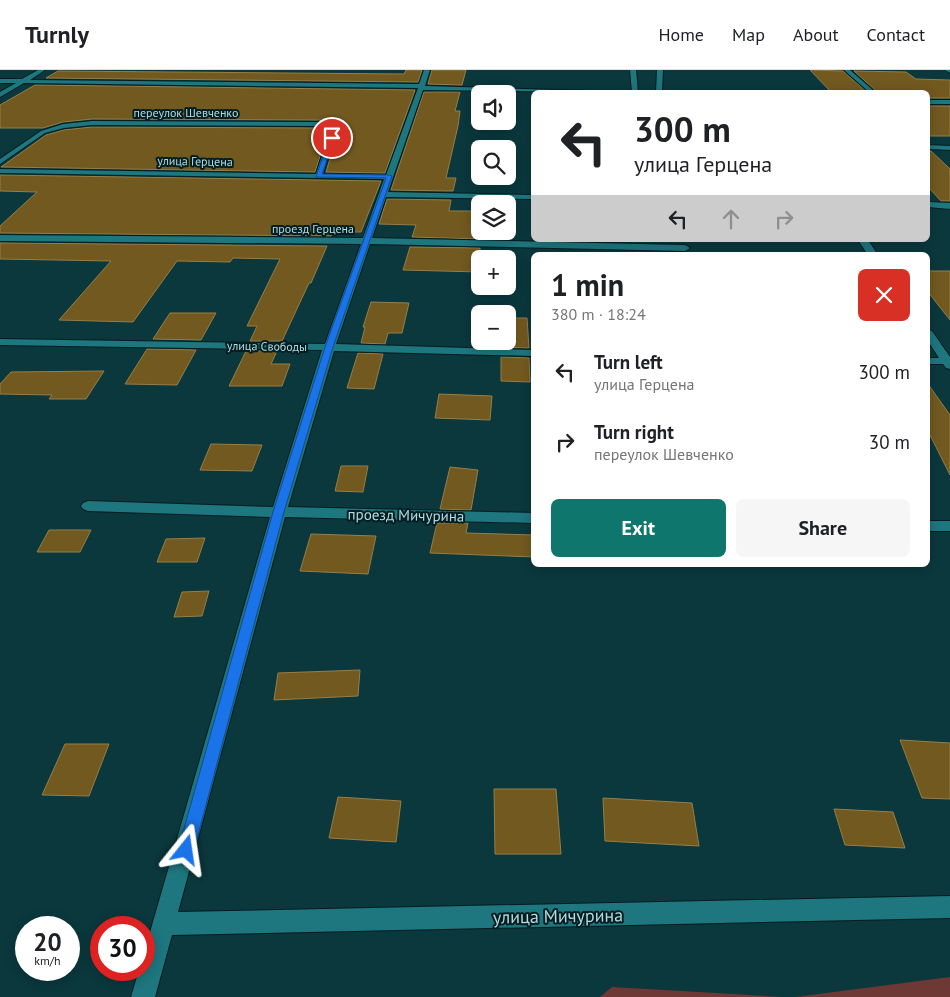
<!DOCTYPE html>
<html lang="en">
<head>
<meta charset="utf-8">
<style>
	:root { --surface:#fff; --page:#f6f6f6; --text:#202124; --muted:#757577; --line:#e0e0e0; --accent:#0f766e }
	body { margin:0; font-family:"PT Sans",sans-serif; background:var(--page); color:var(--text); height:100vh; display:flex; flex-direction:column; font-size:19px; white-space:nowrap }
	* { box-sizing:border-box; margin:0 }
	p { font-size:16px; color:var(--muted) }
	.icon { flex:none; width:28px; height:28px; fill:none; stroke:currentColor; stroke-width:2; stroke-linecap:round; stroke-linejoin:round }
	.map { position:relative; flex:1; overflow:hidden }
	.details { position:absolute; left:531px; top:182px; width:399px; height:315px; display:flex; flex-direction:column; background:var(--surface); border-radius:8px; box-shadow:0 2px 12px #0003 }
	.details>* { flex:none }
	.top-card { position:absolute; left:531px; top:20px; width:399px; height:152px; border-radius:8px; box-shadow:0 2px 12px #0003; background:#fff; color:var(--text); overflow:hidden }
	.controls { position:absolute; left:471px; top:15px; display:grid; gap:10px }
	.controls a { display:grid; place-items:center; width:45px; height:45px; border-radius:8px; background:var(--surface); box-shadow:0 2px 12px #0003; font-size:25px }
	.speed { position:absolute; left:15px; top:846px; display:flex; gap:10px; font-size:25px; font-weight:700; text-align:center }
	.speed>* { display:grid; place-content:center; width:65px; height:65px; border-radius:50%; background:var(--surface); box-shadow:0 2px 12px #0003; line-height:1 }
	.speed small { font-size:12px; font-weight:400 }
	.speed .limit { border:8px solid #d22; background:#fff; color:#111 }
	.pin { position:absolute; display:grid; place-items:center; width:42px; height:42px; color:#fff; margin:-21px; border:2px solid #fff; border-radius:50%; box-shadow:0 1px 5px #0007 }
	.me { position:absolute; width:55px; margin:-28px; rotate:15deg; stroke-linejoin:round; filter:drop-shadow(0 0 4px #0008) }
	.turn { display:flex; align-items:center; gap:18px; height:105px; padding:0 20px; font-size:22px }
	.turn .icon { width:65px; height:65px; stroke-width:2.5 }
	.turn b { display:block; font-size:35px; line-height:42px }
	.lanes { display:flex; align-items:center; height:48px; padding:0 20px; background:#0003; justify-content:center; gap:25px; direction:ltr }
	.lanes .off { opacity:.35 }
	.round { display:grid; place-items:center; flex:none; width:52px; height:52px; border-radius:8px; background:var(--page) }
	.summary { display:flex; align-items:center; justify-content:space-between; height:85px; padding:0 20px }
	h1 { font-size:30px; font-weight:700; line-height:38px }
	.cta { display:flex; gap:10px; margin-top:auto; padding:10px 20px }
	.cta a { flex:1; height:58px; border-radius:8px; background:var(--accent); color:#fff; font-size:20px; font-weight:700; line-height:58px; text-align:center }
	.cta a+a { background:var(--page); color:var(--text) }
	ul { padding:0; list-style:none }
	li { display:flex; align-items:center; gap:15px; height:70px; padding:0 20px }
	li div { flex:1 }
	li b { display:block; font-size:19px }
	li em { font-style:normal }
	header { display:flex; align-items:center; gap:30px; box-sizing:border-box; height:70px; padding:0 25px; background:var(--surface); border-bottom:1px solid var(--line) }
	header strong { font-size:24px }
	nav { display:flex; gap:28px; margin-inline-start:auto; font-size:18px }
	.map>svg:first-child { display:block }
	.green { fill:#6e3834 }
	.building { fill:#715920; stroke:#977e47 }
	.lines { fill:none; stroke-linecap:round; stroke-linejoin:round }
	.minor-casing { stroke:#041d20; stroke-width:2 }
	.minor { fill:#1e767f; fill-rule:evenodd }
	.route { fill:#1a73e8; stroke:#114b97 }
	.labels { text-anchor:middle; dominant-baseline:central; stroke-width:4; stroke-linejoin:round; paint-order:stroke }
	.far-street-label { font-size:12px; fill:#b5dbdf; stroke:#001e22 }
	.street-label { font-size:15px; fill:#b5dbdf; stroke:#001e22 }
	.near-street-label { font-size:18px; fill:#b5dbdf; stroke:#001e22 }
</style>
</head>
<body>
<header>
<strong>Turnly</strong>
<nav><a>Home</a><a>Map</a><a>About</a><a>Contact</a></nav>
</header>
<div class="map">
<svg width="950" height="927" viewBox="0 0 950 927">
	<rect width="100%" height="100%" fill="#0a383d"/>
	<!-- green -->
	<path class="green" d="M950,907V927H795Z
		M612,917L784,927H600Z"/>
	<!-- building -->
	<path class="building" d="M406,0H422L418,12L46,8L58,1L404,4Z
		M432,0H466L462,15L428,14Z
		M810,0L843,1L867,22H831Z
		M854,1L906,2L916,9L950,10V28H928V22H877Z
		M35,15L415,20L385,103L326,102L338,62L333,54L319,50L92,49L63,52L43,58H0V35Z
		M424,22H460L455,41H460L458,56L446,108H456L453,121L391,120Z
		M928,36H950V66H928Z
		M92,57L319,58L328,61L315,102L1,97L46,65L64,60Z
		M928,81H931L950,99V131H941L928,117Z
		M0,105L381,111L361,162H333L331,166L0,163V156L37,122L0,121Z
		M387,129L451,130L449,141H480V169L412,167L416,155L379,154Z
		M0,173L327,176L311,213H309L282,271H250L257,256H247L280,189L233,188L230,192L177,191L133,252L59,250L111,191L0,189Z
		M410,177L480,178V202L403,200Z
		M928,201H950V250L928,222Z
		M371,232L409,233L402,263H388L385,274L361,273L365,257H363Z
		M170,243H216L201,270L153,269Z
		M508,248H527L529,278L501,277V271H508Z
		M147,279L196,280L177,315L125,314Z
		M246,281H277L271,294H290L282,316H229Z
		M358,283L383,284L374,319L347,318Z
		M501,287L529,288L530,312L501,311Z
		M104,301L86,329H49L52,325L0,324V314L11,302Z
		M928,314L950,345V405L928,361Z
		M439,324L492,326L490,350L435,348Z
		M211,374L262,375L252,401L200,400Z
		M341,396H368L363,422L335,421Z
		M450,397L478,400L471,440L440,439Z
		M437,453H468L466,463L534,465V487L430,483Z
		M49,460H91L80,482H37Z
		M311,464L376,466L368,504L300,501Z
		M205,468L197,492H157L166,469Z
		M209,521L202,546L174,547L182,522Z
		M360,600L358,626L274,630L278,603Z
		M900,670L950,673V729L922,728Z
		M65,674H109L89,726L42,725Z
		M494,719H556L561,784H495Z
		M338,727L401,731L396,772L329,768Z
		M603,728L692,733L699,776L605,771Z
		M834,739L893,742L905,778L845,775Z"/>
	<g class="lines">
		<defs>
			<path id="minor" d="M38,0H45L30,10L419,14L424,0H430L425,16L589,21L590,22L423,20L388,122L534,125V129L386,127L372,168L685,175L690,178L685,181L370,174L336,274L534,280V286L334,281L288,437L534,443V453L285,447L178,842L950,826V848L172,865L155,927H131L139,900H144V883L270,447L88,441L83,439L81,436L83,433L88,431L273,437L322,280L0,275V269L325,274L361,174L0,171V165L363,168L384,109L0,103V99L316,104L330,61L328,58L319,56L92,55L64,58L45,63L0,94V89L41,61L63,54L92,51L319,52L332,56L336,61L323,104L386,105L418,18L24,13L0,27V22L16,13H0V9H22Z
				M630,0H636L638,22H632Z
				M657,0H663L662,22H656Z
				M844,0H850L875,22H869Z
				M945,0H950V3Z
				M928,30H950V34H928Z
				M928,75L950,76V80L928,79Z
				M928,132L950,133V139L928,137Z
				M858,170H868L878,185H868Z
				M928,260L932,261L950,287V299L946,298L943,294H928V288H939L928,271Z
				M928,451H950V461H928Z"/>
		</defs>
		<!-- minor casing -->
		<use href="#minor" class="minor-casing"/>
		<!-- minor -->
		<use href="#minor" class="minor"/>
	</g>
	<!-- route -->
	<path class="route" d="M332,67L335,68L322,104L389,105L392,106L333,277L284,442L194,780L191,785L186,788L180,785L178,780L273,442L325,277L386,108L316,107L329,68Z"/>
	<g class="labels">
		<!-- far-street labels -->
		<g class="far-street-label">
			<text x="186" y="42">переулок Шевченко</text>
			<text transform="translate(195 91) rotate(1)">улица Герцена</text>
			<text x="313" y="158">проезд Герцена</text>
			<text transform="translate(267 276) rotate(1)">улица Свободы</text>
		</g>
		<!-- street labels -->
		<g class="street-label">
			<text transform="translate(406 445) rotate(1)">проезд Мичурина</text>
		</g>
		<!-- near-street labels -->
		<g class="near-street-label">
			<text transform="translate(558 846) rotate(-1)">улица Мичурина</text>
		</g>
	</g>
</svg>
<div class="controls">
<a><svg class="icon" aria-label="sound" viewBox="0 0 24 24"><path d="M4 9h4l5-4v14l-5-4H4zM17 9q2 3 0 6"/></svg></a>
<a><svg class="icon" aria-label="search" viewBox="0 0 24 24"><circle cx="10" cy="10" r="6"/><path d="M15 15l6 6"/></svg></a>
<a><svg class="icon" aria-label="layers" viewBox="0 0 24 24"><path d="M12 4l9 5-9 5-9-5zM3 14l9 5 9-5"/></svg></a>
<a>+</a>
<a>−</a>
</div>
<div class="speed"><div>20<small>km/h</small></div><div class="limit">30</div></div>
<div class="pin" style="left:332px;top:68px;background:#d93025"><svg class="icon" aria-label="arrive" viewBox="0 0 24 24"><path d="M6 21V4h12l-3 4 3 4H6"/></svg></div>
<svg class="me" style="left:186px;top:780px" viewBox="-20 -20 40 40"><path d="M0-17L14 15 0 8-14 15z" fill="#1a73e8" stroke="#fff" stroke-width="4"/></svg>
<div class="top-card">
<div class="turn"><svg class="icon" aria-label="left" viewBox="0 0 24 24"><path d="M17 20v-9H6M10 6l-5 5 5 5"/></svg><div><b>300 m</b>улица Герцена</div></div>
<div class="lanes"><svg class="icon" aria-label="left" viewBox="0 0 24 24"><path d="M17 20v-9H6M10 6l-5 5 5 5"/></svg><svg class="icon off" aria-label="ahead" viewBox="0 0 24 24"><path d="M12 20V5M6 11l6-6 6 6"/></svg><svg class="icon off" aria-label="right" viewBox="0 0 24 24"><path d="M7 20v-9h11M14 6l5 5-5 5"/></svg></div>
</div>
<section class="details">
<div class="summary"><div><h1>1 min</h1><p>380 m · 18:24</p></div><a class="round" style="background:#d93025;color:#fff"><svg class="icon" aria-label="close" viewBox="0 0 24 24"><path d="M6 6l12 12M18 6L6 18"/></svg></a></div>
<ul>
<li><svg class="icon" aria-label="left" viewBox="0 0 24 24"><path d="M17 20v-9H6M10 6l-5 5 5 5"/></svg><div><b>Turn left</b><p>улица Герцена</p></div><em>300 m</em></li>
<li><svg class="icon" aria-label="right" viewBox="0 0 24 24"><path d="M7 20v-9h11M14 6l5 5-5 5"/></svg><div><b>Turn right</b><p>переулок Шевченко</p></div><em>30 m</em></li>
</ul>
<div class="cta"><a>Exit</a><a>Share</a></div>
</section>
</div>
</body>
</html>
